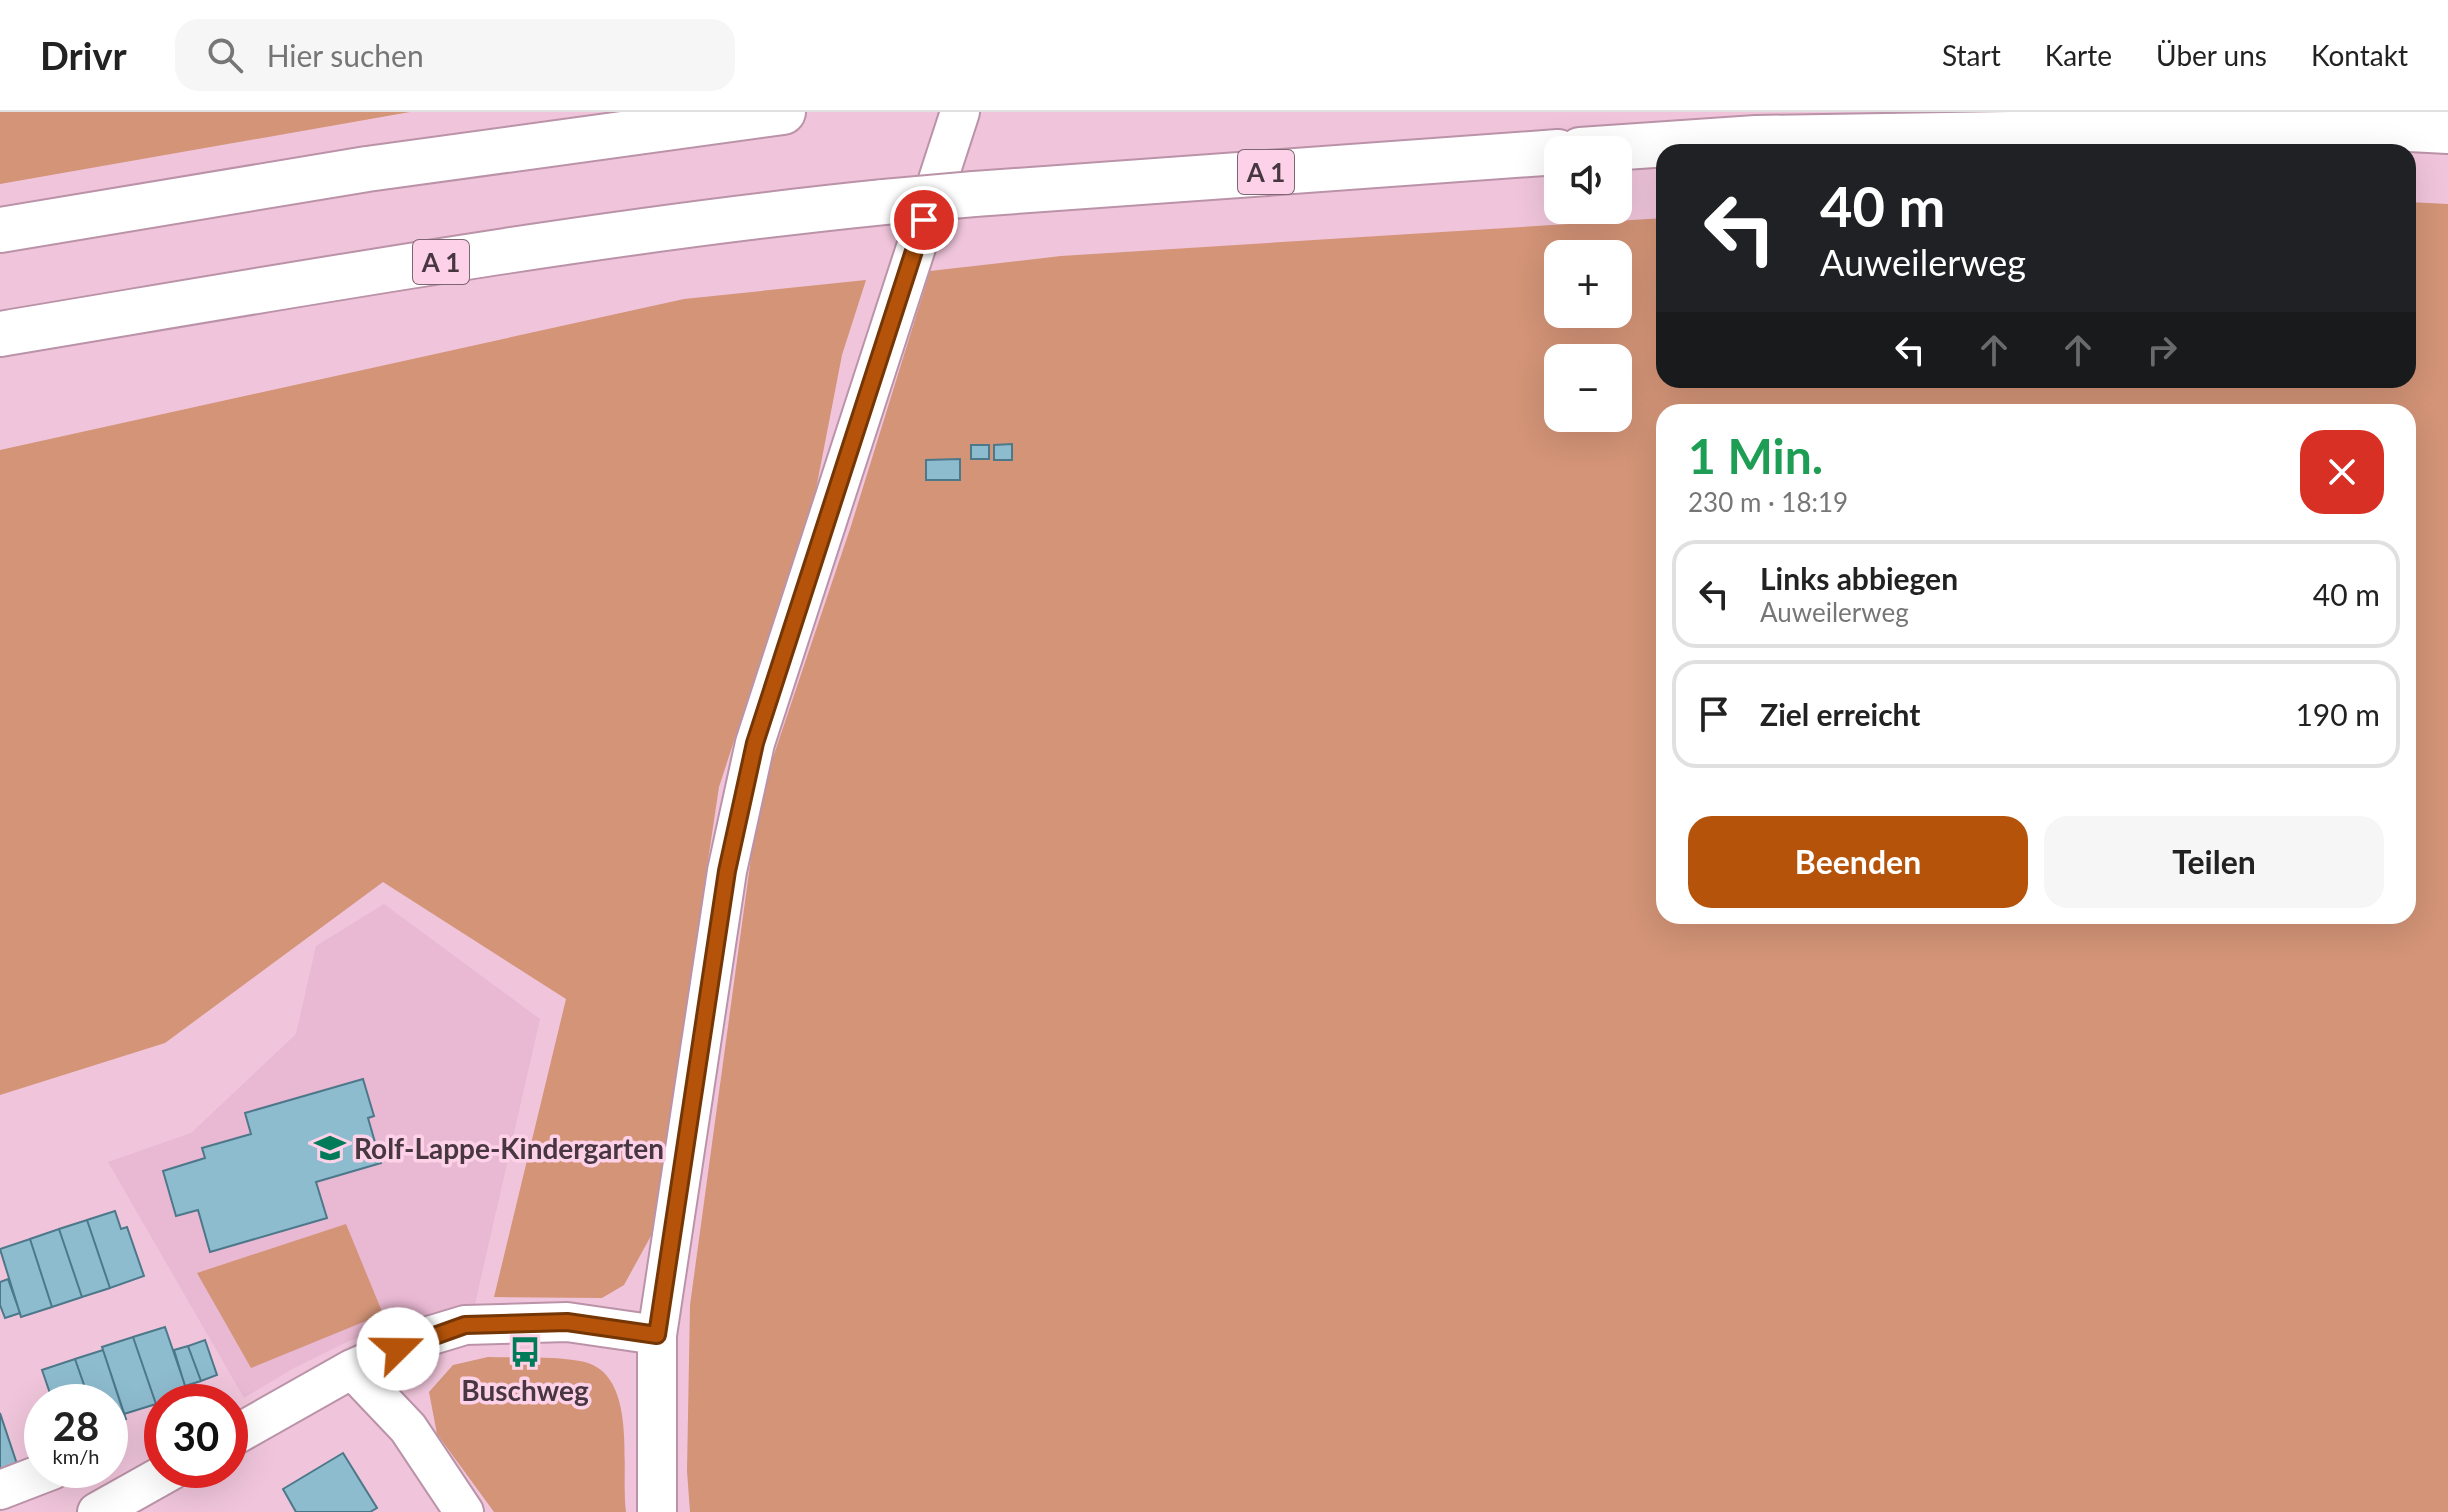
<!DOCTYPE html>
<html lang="de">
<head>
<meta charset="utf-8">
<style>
	:root { --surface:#fff; --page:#f6f6f6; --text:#222; --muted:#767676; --line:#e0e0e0; --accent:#b45309 }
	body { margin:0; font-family:Lato,sans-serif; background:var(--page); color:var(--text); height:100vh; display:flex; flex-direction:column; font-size:30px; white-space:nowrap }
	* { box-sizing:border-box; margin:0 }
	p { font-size:26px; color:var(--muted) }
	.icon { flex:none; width:44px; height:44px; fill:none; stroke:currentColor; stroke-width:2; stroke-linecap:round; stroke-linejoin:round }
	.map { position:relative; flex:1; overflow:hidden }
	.side { position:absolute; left:1656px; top:292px; width:760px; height:520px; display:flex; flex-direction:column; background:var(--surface); border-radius:24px; box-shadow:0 8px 32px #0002 }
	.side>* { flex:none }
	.top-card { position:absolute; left:1656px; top:32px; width:760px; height:244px; border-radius:24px; box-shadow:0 8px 32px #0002; background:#202124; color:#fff; overflow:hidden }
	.buttons { position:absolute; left:1544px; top:24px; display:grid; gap:16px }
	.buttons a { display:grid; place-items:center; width:88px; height:88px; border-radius:16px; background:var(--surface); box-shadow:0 8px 32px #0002; font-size:40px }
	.speed { position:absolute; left:24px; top:1272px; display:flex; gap:16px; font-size:40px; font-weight:700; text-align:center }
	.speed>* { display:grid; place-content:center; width:104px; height:104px; border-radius:50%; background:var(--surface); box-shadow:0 8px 32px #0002; line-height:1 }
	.speed small { font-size:20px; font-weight:400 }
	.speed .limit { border:12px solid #d22; background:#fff; color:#111 }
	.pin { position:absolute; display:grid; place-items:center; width:68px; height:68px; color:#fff; margin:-34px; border:4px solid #fff; border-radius:50%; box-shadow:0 2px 8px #0007 }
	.me { position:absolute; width:88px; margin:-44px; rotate:68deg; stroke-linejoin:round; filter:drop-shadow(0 0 6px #0008) }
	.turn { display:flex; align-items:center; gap:28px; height:168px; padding:0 32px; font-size:36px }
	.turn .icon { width:104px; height:104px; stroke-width:2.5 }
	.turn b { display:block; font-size:56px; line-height:68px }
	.lanes { display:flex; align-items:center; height:76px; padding:0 32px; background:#0003; justify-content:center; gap:40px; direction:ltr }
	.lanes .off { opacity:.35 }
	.round { display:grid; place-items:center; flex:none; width:84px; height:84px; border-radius:24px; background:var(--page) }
	.overview { display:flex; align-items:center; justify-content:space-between; height:136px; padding:0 32px }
	h1 { font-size:48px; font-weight:700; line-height:60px; color:#1e9e55 }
	.primary-button { display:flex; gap:16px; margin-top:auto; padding:16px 32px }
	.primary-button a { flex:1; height:92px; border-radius:24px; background:var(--accent); color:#fff; font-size:32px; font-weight:700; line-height:92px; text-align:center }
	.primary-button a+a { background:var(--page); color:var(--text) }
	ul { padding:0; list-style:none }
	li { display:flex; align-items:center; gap:24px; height:108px; margin:0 16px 12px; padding:0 16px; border:4px solid var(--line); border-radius:24px }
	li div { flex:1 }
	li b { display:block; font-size:30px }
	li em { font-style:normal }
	header { display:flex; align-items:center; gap:48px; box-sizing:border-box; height:112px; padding:0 40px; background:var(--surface); border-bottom:2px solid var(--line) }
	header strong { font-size:38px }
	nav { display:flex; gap:44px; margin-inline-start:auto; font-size:28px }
	.search { width:560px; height:72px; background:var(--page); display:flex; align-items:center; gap:20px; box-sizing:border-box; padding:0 28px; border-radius:24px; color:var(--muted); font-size:30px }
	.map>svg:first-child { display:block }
	.built { fill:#e9b8d2 }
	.green { fill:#d39477; fill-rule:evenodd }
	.building { fill:#8ebccf; stroke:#4c788a; stroke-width:2 }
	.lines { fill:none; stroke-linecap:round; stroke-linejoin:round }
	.minor-casing { stroke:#bb93a8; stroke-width:42 }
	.highway-casing { stroke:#bb93a8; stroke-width:48 }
	.minor { stroke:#fff; stroke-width:38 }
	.highway { stroke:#fff; stroke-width:44 }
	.highway-bridge-casing { stroke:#bb93a8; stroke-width:48; stroke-linecap:butt }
	.highway-bridge { stroke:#fff; stroke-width:44 }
	.route-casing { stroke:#753606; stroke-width:20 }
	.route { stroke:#b45309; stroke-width:14 }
	.labels { text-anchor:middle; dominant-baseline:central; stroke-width:7; stroke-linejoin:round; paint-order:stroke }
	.shield { fill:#fdd2e8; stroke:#7e6672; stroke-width:2 }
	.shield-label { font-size:26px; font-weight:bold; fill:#483740 }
	.poi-label { font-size:28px; font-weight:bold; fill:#483740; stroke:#fdd2e8; text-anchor:start }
</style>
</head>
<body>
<header>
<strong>Drivr</strong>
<div class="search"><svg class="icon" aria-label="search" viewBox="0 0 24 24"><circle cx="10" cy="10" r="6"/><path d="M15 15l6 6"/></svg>Hier suchen</div>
<nav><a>Start</a><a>Karte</a><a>Über uns</a><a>Kontakt</a></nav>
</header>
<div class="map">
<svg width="2448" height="1400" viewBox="0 0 2448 1400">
	<rect width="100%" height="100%" fill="#f0c5db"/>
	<!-- built -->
	<path class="built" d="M384,792L540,907L475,1192L398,1212L349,1229L294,1256L244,1286L108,1050L191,1021L296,922L316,834Z"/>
	<!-- green -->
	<path class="green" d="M0,0H410L0,72Z
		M2408,90L2448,92V1400H690L687,1359L690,1193L759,687L851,414L930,159L1061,144L1664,106V268H2408ZM1558,142H1618V202H1558ZM1558,246H1618V306H1558ZM1664,300H2408V804H1664Z
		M866,168L842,243L816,377L719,675L652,1122L624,1173L602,1186L494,1185L566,887L383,770L165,931L0,983V338L684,187Z
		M346,1112L383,1202L251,1256L197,1161Z
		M488,1245C518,1246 551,1244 580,1249C640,1259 620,1356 626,1400H494L437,1322L429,1280L453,1253Z"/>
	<!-- building -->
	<path class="building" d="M1012,332V348H994V333Z
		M971,333H989V347H971Z
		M960,347V368H926V348Z
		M363,967L374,1004L368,1006L381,1051L316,1070L327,1106L210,1140L198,1098L176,1104L163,1059L205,1046L202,1036L251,1022L245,1001Z
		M115,1099L121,1117L127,1115L144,1164L110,1176L87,1108Z
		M87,1108L110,1176L82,1185L59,1117Z
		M59,1117L82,1185L52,1195L30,1127Z
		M30,1127L52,1195L21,1205L0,1137Z
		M8,1167L20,1201L5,1206L0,1193V1170Z
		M165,1215L188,1282L156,1292L133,1225Z
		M133,1225L156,1292L124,1302L102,1235Z
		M205,1228L217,1263L201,1269L188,1234Z
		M188,1234L201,1269L185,1274L174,1238Z
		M103,1238L126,1307L110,1312V1290H90L75,1247Z
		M75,1247L90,1290H53L42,1258Z
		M0,1301L17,1352L0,1357Z
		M343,1341L377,1396L370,1400H296L283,1377Z"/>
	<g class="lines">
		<defs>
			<path id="minor" d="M352,1257L408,1316L464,1400
				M230,1326L352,1257L422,1226L465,1213L567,1210L657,1223
				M0,1378L52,1358
				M97,1400L172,1358
				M657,1400V1223L727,759L755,631L960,0"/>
			<path id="highway" d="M1580,38L1756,26L2390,16L2448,19
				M974,82L1558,40
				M0,118L367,57L783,0
				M0,222C294,173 588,120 884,90"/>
		</defs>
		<!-- minor casing -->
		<use href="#minor" class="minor-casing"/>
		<!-- highway casing -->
		<use href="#highway" class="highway-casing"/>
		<!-- minor -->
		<use href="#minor" class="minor"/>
		<!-- highway -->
		<use href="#highway" class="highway"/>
		<defs>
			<path id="highway-bridge" d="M884,90L974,82"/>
		</defs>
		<!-- highway-bridge casing -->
		<use href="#highway-bridge" class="highway-bridge-casing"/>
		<!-- highway-bridge -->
		<use href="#highway-bridge" class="highway-bridge"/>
	</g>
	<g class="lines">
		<defs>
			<path id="route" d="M398,1237L465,1213L567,1210L657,1223L727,759L755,631L924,108"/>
		</defs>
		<!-- route casing -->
		<use href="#route" class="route-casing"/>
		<!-- route -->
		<use href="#route" class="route"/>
	</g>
	<!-- icons -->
	<defs>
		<symbol id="school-bare" viewBox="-9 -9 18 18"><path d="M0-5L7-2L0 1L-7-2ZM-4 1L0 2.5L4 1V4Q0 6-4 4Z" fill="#007b59" stroke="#fdd2e8" stroke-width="2.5" paint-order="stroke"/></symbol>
		<symbol id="bus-bare" viewBox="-9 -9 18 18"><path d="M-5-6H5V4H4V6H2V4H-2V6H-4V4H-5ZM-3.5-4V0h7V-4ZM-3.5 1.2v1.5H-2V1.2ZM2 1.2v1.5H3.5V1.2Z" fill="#007b59" stroke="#fdd2e8" stroke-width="2.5" paint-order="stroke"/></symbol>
	</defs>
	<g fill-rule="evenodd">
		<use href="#school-bare" x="308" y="1014" width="44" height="44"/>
		<use href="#bus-bare" x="503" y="1218" width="44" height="44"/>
	</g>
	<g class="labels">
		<!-- shield labels -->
		<g class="shield">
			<rect x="1238" y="38" width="56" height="44" rx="6"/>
			<rect x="413" y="128" width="56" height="44" rx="6"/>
		</g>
		<g class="shield-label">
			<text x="1266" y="60">A 1</text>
			<text x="441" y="150">A 1</text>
		</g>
		<!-- poi labels -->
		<g class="poi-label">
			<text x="354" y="1036">Rolf-Lappe-Kindergarten</text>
			<text x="525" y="1278" text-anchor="middle">Buschweg</text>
		</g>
	</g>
</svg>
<div class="buttons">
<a><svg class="icon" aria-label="sound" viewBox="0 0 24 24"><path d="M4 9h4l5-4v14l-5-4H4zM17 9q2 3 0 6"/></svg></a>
<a>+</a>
<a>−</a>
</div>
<div class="speed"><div>28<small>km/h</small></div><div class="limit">30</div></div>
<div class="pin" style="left:924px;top:108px;background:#d93025"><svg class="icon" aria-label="arrive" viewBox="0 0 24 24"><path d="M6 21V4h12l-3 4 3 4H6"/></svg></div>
<svg class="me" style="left:398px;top:1237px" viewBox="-20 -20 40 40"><circle r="19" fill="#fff"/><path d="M0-13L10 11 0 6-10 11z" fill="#b45309"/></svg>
<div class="top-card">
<div class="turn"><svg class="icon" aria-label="left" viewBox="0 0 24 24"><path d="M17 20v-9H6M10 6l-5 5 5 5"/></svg><div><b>40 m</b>Auweilerweg</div></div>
<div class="lanes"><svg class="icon" aria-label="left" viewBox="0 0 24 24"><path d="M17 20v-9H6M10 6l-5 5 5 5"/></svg><svg class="icon off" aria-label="ahead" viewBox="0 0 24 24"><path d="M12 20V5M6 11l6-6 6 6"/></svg><svg class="icon off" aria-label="ahead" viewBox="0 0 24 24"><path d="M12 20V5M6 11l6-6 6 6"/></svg><svg class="icon off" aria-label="right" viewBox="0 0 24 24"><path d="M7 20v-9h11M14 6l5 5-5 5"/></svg></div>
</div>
<section class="side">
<div class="overview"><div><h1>1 Min.</h1><p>230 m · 18:19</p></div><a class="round" style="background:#d93025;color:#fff"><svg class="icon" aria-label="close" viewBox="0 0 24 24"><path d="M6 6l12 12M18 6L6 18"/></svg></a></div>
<ul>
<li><svg class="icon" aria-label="left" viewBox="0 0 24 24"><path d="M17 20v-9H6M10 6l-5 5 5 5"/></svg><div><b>Links abbiegen</b><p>Auweilerweg</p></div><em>40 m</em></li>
<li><svg class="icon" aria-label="arrive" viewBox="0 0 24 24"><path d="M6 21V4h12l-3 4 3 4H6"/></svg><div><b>Ziel erreicht</b></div><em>190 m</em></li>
</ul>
<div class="primary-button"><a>Beenden</a><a>Teilen</a></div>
</section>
</div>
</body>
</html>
